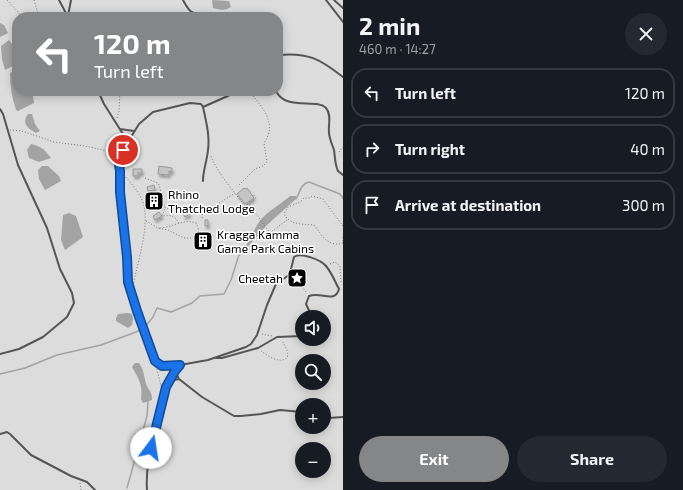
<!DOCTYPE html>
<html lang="en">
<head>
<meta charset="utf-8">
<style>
	:root { --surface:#171b24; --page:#242831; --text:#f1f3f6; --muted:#9ea1a6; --line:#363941; --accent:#858687 }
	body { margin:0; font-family:"Exo 2",sans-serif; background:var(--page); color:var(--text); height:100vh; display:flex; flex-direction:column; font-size:15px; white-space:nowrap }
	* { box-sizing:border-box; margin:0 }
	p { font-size:13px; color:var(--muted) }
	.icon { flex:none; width:22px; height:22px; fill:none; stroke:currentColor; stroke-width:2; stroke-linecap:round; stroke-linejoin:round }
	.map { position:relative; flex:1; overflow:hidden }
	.panel { display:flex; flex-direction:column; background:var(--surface); width:340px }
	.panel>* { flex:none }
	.guide { position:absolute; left:12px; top:12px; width:271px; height:84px; border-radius:16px; box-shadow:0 2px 10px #0003; background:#858687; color:#fff; overflow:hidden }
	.fabs { position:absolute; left:295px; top:310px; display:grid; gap:8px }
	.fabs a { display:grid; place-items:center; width:36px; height:36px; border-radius:50%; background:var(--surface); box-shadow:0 2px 10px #0003; font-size:20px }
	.pin { position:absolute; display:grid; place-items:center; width:34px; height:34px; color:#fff; margin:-17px; border:2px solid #fff; border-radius:50%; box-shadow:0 1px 4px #0007 }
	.me { position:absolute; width:44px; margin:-22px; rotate:14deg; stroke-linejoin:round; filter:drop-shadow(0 0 3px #0008) }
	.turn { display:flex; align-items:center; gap:14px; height:84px; padding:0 16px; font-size:18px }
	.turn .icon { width:52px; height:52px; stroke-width:2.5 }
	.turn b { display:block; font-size:28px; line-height:34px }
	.round { display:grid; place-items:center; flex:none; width:42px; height:42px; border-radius:21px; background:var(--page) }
	.head { display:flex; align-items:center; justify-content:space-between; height:68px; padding:0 16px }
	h1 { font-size:24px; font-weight:700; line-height:30px }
	.primary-button { display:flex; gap:8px; margin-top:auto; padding:8px 16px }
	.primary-button a { flex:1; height:46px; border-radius:24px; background:var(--accent); color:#fff; font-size:16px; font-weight:700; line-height:46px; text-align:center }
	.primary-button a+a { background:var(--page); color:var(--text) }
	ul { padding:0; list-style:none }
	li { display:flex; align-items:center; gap:12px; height:50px; margin:0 8px 6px; padding:0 8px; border:2px solid var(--line); border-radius:16px }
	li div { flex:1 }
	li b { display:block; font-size:15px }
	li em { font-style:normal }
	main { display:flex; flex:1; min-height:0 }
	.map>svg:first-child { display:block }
	.green { fill:#dcdcdc; fill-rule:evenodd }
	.water { fill:#a3a3a3 }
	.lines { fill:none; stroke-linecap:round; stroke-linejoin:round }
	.stream { stroke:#a3a3a3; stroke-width:1.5 }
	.building { fill:#c4c4c4; stroke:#999; filter:url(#shadow) }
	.path { stroke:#777; stroke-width:1; stroke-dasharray:1 2; stroke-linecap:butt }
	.lane { stroke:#555; stroke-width:2 }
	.route-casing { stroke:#114b97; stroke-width:10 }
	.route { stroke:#1a73e8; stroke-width:7 }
	.labels { text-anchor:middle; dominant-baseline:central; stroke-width:3; stroke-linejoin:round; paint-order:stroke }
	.poi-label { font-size:12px; fill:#000; stroke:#fff; text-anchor:start }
</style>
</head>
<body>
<main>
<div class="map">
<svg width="343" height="490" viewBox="0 0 343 490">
	<defs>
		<filter id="shadow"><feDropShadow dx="1.5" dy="3" stdDeviation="1" flood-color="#0004"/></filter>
	</defs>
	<rect width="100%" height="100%" fill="#fff"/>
	<!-- green -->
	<path class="green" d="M0,0H343V490H0ZM17,17H278V91H17ZM302,317H324V339H302ZM302,361H324V383H302ZM302,405H324V427H302ZM302,449H324V471H302Z"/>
	<!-- water -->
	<path class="water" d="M212,0L229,1L231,7C225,11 220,10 213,8Z
		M0,23L4,25L8,33L0,37Z
		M9,40L17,51V64L5,70L2,59L1,46Z
		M17,69V91H28L33,96L34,103L18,111L16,110C12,98 10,86 10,73Z
		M28,114H32L35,124L40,131L36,133C28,129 21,123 28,114Z
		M31,144C41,146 45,150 51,158L39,162L29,158L27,150Z
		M42,166H48L59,176L61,181L45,190L39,179L38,170Z
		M290,196H296L297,198L267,225L237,259C238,253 243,249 247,244C252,237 254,229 259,222C267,211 280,205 290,196Z
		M69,213L76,216L83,237L65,250L61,240L63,215Z
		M128,313L132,314L133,319L132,325L128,328L116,321V318L118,314Z
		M135,363H139C144,370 144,376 146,384C149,391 152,391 152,400L143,403L141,399C143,384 139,380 132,367Z"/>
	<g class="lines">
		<!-- stream -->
		<path class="stream" d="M296,199C300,193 300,184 309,182L340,194L343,198
			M0,374L25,368L57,355L101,345L136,332L144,328L153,317L157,308L171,312L192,303L200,296L224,294L231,280L238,258
			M127,488L147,416L148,401"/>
	</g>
	<!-- building -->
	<path class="building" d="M159,166L172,168V172L169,171V175L158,174Z
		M133,169H142V173H138V176H133Z
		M154,185L155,190L148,191L147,187Z
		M244,188L245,189L247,188L254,198L245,204L237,194Z
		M157,196V198H159L158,202L155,203V205L152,206L151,203H150L149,197Z
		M159,212L162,216L155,220L153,216Z
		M189,212L190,214L185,217L183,214Z
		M205,220H208V226H205Z
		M205,237L207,241L201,245L198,241Z"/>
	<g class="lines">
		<!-- path -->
		<path class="path" d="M7,0L19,13L21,17
			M34,0L39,17
			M117,118L119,111L120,91
			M10,130L22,131L54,142L85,146L116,153
			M339,152L343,147
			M211,156C216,171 235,193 245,206L249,204
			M124,175C132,184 141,194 144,206C149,229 137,264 133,286
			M145,178L158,183L159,185L165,208L210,209L235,193
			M239,185L255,169L263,166L267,162L264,143C278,123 262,107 249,91
			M249,201L250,203L249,204L270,233L287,220
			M251,202L256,198L253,194
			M165,209L162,216C171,215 174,215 179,223
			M202,218L203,210
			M146,221L158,228L168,230L184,238H195C200,234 199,229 196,223C184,218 172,228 158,228
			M343,226L323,199L312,196L309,198H304L300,202L288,207L284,214C290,225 302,224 314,225C322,235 328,248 343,243V235
			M330,264L335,262L340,266L341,283
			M290,277L301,286L307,293
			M262,334L272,336
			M261,351C268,356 279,364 287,358C289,350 285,347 282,340
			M156,366L162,390
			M80,483L81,490"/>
		<!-- lane -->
		<path class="lane" d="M59,0L68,17
			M183,0C193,19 194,10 208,17
			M326,0L343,22
			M334,0L343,8
			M68,16L71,0
			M278,55C308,52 320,59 343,77
			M98,91L104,104L128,142
			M239,91L203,107L201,104L190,103L153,112L139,124L123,150L119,154L118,163L120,171V192L127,257L128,282L137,311L155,361L159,364L180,365L208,360L246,347L251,344L257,335L267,305L276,284L289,275L290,273L294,257C301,252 321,260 326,266C332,273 335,282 339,289C335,304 321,291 309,296L306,304L312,317
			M276,91C285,111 317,98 326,108C332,115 328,125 329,132C329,138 332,144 334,150C335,157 335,165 338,171C339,172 342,174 343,175
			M0,109L3,114L18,165L47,228L60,269L72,293L74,303L67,317L43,337L19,349L0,354
			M120,129L134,131
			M203,181C203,170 207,161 208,150C210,136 206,121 203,107
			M216,358H222L258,348L277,337L302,336
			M175,371L179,379L202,397L234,416H241L261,414L280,410L302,412
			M170,381L179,379
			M324,415L329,418L343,417
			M0,434L7,432L10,434L31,455L71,476L87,482L95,490
			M147,490C145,463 154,440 160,414C164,396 167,379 180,366"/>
	</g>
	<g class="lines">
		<defs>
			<path id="route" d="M123,150L118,154V158L120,171V192L127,257L128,282L137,311L155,361L162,366L180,365L175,371L166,387L151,448"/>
		</defs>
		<!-- route casing -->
		<use href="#route" class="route-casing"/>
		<!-- route -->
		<use href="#route" class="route"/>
	</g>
	<!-- icons -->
	<defs>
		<symbol id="building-square" viewBox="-11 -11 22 22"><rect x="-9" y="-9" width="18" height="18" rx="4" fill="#000" stroke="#fff"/><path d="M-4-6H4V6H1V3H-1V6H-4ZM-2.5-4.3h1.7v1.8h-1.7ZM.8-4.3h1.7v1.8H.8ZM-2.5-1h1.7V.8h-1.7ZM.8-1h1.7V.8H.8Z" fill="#fff"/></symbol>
		<symbol id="sight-square" viewBox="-11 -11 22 22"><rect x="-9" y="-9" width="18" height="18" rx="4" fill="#000" stroke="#fff"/><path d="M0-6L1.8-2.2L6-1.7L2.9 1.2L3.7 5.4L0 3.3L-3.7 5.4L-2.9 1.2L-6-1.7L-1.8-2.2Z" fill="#fff"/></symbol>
	</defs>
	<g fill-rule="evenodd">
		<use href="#building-square" x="143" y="190" width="22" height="22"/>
		<use href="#building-square" x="192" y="230" width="22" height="22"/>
		<use href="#sight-square" x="286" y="267" width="22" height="22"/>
	</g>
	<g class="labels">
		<!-- poi labels -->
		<g class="poi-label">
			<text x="168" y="194">Rhino<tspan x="168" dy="14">Thatched Lodge</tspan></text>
			<text x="217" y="234">Kragga Kamma<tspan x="217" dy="14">Game Park Cabins</tspan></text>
			<text x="283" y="278" text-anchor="end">Cheetah</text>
		</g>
	</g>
</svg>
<div class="fabs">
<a><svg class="icon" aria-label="sound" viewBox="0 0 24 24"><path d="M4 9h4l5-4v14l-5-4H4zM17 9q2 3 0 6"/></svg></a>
<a><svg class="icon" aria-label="search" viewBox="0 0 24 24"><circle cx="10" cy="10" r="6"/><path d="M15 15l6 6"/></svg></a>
<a>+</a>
<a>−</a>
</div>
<div class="pin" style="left:123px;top:150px;background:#d93025"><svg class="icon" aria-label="arrive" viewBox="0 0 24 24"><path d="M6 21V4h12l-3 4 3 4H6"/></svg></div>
<svg class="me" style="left:151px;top:448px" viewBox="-20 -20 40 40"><circle r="19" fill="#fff"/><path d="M0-13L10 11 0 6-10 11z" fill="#1a73e8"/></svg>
<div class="guide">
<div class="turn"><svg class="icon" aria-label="left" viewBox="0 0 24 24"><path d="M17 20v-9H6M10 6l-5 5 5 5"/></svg><div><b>120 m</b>Turn left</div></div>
</div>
</div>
<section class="panel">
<div class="head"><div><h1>2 min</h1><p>460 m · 14:27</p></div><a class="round"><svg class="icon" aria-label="close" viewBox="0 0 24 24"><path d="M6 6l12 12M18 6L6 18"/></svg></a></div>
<ul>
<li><svg class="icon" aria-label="left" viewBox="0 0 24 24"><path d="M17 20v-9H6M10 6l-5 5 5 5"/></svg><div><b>Turn left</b></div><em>120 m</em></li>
<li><svg class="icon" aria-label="right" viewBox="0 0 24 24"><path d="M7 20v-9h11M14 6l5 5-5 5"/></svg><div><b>Turn right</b></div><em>40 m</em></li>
<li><svg class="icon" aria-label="arrive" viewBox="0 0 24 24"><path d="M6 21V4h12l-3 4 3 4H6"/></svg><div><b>Arrive at destination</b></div><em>300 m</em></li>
</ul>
<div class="primary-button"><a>Exit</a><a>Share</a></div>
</section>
</main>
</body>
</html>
